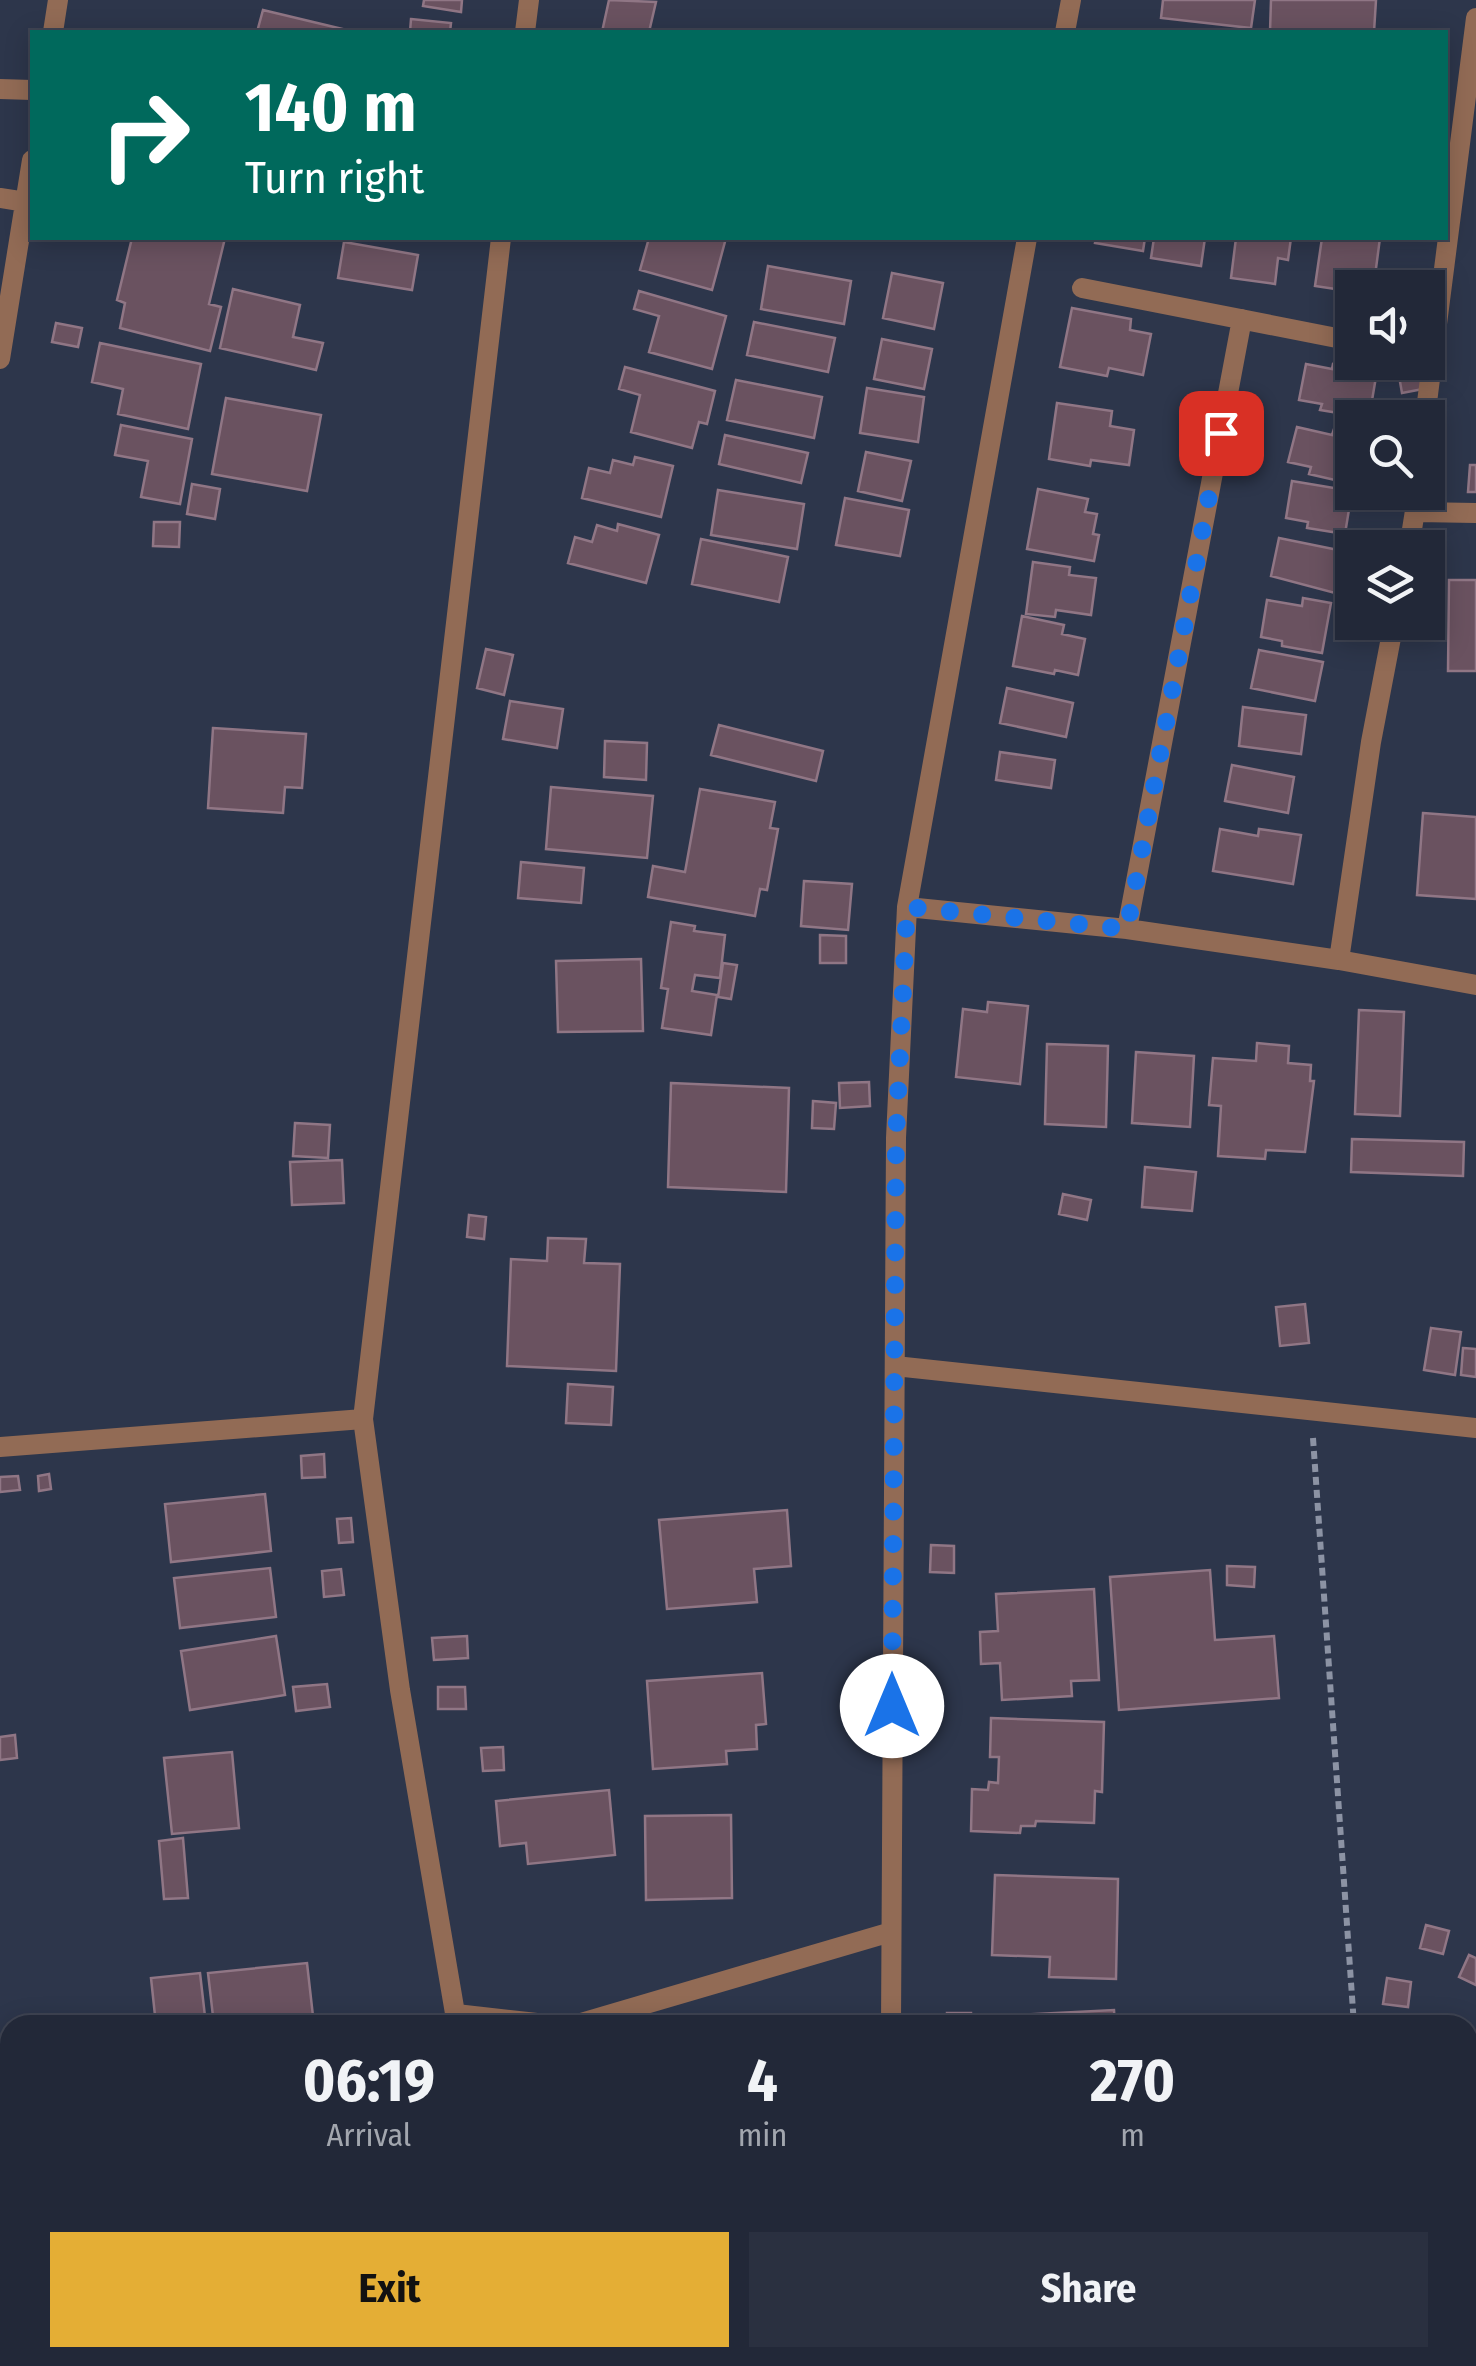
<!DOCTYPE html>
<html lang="en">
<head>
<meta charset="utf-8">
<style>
	:root { --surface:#222838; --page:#2a3040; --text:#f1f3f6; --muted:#a2a6ae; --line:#3f4453; --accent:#e4ae35 }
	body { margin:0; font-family:"Fira Sans Condensed",sans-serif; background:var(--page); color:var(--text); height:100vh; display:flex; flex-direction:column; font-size:38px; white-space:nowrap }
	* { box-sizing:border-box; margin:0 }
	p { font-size:32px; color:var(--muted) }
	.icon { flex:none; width:55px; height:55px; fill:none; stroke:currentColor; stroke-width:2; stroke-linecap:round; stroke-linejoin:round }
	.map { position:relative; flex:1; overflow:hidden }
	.drawer { position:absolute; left:0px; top:2015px; width:1478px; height:352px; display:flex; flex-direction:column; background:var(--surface); border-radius:30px 30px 0 0; box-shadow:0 5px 25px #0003,0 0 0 2px var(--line) }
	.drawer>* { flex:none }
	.banner { position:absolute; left:30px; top:30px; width:1418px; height:210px; border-radius:0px; box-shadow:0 5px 25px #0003,0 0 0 2px var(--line); background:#00695c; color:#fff; overflow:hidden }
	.fabs { position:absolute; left:1335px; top:270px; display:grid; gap:20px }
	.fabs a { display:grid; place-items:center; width:110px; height:110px; border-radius:0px; background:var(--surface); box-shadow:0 5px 25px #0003,0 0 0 2px var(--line); font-size:50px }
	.pin { position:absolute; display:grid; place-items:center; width:85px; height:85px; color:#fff; margin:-42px; border-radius:20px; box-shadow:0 5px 15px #0006 }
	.me { position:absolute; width:110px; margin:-55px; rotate:0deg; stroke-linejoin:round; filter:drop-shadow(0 0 8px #0008) }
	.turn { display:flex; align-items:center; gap:35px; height:210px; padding:0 50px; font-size:45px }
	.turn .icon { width:130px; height:130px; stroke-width:2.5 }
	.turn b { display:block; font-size:70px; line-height:85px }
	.eta { display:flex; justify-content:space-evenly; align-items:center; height:170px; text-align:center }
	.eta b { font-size:60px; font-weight:700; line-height:70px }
	.primary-button { display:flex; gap:20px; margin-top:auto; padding:20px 50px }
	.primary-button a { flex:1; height:115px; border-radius:0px; background:var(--accent); color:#111; font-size:40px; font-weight:700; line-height:115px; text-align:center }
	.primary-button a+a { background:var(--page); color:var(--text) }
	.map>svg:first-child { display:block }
	.building { fill:#6a5260; stroke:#907685; stroke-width:2.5 }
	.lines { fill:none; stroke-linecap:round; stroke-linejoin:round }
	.path { stroke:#8c93a4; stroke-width:6; stroke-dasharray:8 5; stroke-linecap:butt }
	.street { stroke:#926b55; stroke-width:20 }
	.route { stroke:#1a73e8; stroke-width:18; stroke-dasharray:0 32.4 }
</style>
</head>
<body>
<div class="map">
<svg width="1476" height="2366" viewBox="0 0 1476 2366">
	<rect width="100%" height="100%" fill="#2d364b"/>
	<!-- building -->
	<path class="building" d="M424,0H462L461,12L423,6Z
		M609,0L656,2L649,32H602Z
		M1163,0H1255L1251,28L1161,18Z
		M1271,0H1376L1374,32H1270Z
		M263,10L355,32H257Z
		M411,19L451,23L450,32H410Z
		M132,238H225L209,304L221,307L210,351L120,328L125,303L117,300Z
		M649,238H726L712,290L640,270Z
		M1096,238H1145L1143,251L1095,243Z
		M1154,238H1205L1201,266L1151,258Z
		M1236,238H1291L1288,260L1278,258L1275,284L1231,278Z
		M1322,238H1380L1375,276L1352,273L1349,291L1315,286Z
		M344,242L418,255L412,290L338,278Z
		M768,266L851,281L844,324L761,309Z
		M892,273L943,283L934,329L883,318Z
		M233,289L300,305L293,337L323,343L316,370L220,348Z
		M639,291L726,316L712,369L649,352L659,316L634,309Z
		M1072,308L1131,319L1130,330L1151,334L1143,375L1109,368L1107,376L1060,367Z
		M754,322L835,338L828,372L747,355Z
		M56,323L82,328L78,347L52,342Z
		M882,339L932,349L924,389L874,379Z
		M100,343L201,364L188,429L118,414L123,389L92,382Z
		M1306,364L1332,369L1333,364L1377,371L1369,418L1320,410L1322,404L1299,400Z
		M625,367L715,391L707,424L699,422L692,448L631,432L640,395L619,389Z
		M1420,372L1423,389L1402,393L1399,376Z
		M736,380L822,397L814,438L727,420Z
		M867,388L924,397L918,442L860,433Z
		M226,398L321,415L307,491L212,474Z
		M1057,403L1112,411L1110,426L1134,430L1129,465L1091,460L1090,466L1049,459Z
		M121,425L192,439L180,504L141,497L148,461L115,455Z
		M1297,427L1332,435L1334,429L1352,433V484L1309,474L1311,467L1288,462Z
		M725,435L808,453L801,483L719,464Z
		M866,452L911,461L902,501L858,491Z
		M635,457L673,466L661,517L582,498L589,468L610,473L613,460L633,465Z
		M1470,465H1476V492H1468Z
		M1292,481L1352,491L1345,534L1307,528L1308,522L1286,518Z
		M192,484L220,489L215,519L187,514Z
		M1038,489L1088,499L1085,512L1097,514L1093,534L1099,535L1094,561L1027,549Z
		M718,490L804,504L797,549L711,535Z
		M845,498L909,510L900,556L836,545Z
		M154,522H180L179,547L153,546Z
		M618,524L659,535L646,583L568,563L575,537L592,542L597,525L617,531Z
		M1279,538L1343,551L1335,593L1271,576Z
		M701,539L788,557L779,602L692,584Z
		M1033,562L1070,567L1069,575L1096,578L1091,615L1056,610L1055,617L1026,614Z
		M1449,580H1476V671H1448Z
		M1303,598L1331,603L1322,653L1282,646V641L1261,637L1267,600L1302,606Z
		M1022,616L1064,625L1062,634L1085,639L1078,675L1055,670L1054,674L1013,666Z
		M486,649L513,655L504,695L477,688Z
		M1259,650L1323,662L1315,701L1251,688Z
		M1007,688L1073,703L1066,737L1000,723Z
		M510,701L563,709L557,748L503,739Z
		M1243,707L1306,715L1301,754L1239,746Z
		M719,725L823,751L816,781L711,755Z
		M213,728L306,734L302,788L285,787L283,813L208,808Z
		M605,741L647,743L646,780L604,777Z
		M1000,752L1055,760L1051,788L996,780Z
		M1232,765L1294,777L1288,813L1225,801Z
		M551,787L653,796L647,858L546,849Z
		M700,789L775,802L770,828L778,829L767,890L760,889L755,916L648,897L653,866L685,872Z
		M1423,813L1476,817V899L1417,895Z
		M1220,829L1258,836L1259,829L1301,835L1293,884L1213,871Z
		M521,862L584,868L581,903L518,898Z
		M804,881L852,884L848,930L801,926Z
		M671,922L695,926L694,931L725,935L720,978L695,975L692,991L717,995L711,1035L662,1028L668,989L661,988Z
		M820,935L846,936V963H820Z
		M641,959L643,1031L558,1032L556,961Z
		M723,963L737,965L731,999L718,997Z
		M988,1002L1028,1006L1020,1084L956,1077L963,1009L987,1012Z
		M1359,1010L1404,1012L1400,1116L1355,1114Z
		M1257,1043L1289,1046L1288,1063L1311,1065L1310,1081H1314L1305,1152L1266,1150L1265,1159L1218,1156L1221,1106L1209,1105L1213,1058L1256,1061Z
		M1047,1044L1108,1046L1106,1127L1045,1124Z
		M1136,1052L1194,1056L1190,1127L1132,1123Z
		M869,1082L870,1106L840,1108L839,1083Z
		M671,1083L789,1088L786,1192L668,1187Z
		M813,1101L836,1103L834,1129L812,1128Z
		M295,1123L330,1125L328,1158L293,1156Z
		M1352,1139L1464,1142L1463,1176L1351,1172Z
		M342,1160L344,1203L292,1205L290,1162Z
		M1145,1167L1196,1172L1192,1211L1142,1207Z
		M1063,1194L1091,1200L1087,1220L1059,1214Z
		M469,1215L486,1217L484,1239L467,1237Z
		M548,1238L586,1239L584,1263L620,1264L616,1371L507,1366L511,1259L547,1261Z
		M1305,1304L1309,1343L1280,1346L1276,1307Z
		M1431,1328L1461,1332L1455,1375L1424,1370Z
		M1463,1348L1476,1349V1377L1461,1375Z
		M568,1384L613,1387L611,1425L566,1423Z
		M324,1454L325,1477L302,1478L301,1456Z
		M49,1474L51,1489L39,1491L38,1476Z
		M18,1476L20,1490L0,1492V1477Z
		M265,1494L271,1551L171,1562L165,1504Z
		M787,1510L791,1566L754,1569L757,1602L667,1609L659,1520Z
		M351,1518L353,1542L339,1543L337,1519Z
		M931,1545L954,1546V1573L930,1572Z
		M1227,1566L1255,1567L1254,1587L1227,1585Z
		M270,1568L276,1617L180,1628L174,1578Z
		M341,1569L344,1595L324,1597L322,1571Z
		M1210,1570L1215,1640L1274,1636L1279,1698L1119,1710L1110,1577Z
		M1094,1589L1099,1680L1071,1681L1072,1696L1002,1700L1000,1663L981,1664L980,1632L998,1631L996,1594Z
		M276,1636L285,1695L190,1710L181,1651Z
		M467,1636L468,1658L434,1660L432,1638Z
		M762,1673L766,1724L756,1725L757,1749L726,1751L727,1764L653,1769L647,1681Z
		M327,1684L330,1707L296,1711L293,1687Z
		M438,1687H465L466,1709H438Z
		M991,1718L1104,1722L1102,1792L1095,1791L1094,1823L1036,1821L1035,1826H1021L1020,1833L971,1831L972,1789L988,1790L989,1782L998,1783L999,1757H990Z
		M15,1735L17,1758L0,1760V1737Z
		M503,1747L504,1770L483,1771L481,1748Z
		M232,1752L239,1828L172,1834L164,1758Z
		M609,1790L615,1855L528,1864L526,1843L500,1846L496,1801Z
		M731,1815L732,1898L646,1900L645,1816Z
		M183,1838L188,1898L164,1899L159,1841Z
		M995,1875L1118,1879L1116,1979L1049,1977L1050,1957L992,1955Z
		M1426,1925L1449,1931L1443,1954L1420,1948Z
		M1469,1955L1476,1958V1985L1459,1977Z
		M307,1963L314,2025H214L208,1973Z
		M200,1973L206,2025H156L151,1978Z
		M1387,1978L1411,1982L1408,2007L1383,2004Z
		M1114,2010L1115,2025H1017L1016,2015Z
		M947,2013H971V2025H947Z
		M1468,2046L1476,2050V2101L1473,2109L1468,2106Z
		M1471,2147L1476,2150L1474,2177L1468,2172V2152Z
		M1472,2342L1476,2366H1454L1452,2358H1468V2344Z
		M17,2358H70L71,2366H17Z
		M79,2358H131L132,2366H79Z
		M140,2358H196L197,2366H141Z
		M203,2358H267V2366H204Z
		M691,2358H807L809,2366H693Z
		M1400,2358H1432V2366H1400Z"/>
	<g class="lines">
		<!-- path -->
		<path class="path" d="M1313,1438L1354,2025
			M1378,2358V2366"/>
		<!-- street -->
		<path class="street" d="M53,32L58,0
			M525,32L529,0
			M1065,32L1071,0
			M0,89L32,90
			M0,198L26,202
			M1082,288L1352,341
			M0,359L32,160
			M1425,418L1476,18
			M1417,512L1476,513
			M1409,548L1418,492
			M907,907L1127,929L1339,960L1476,985
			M1127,929L1242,319
			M1339,960L1371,742L1394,622
			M895,1366L1476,1428
			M0,1447L363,1419
			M456,2014L555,2025
			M457,2025L400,1690L363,1419L501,238
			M574,2025L891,1932
			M891,2025L896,1138L907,907L1027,238
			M470,2358V2366
			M922,2358L923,2366"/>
	</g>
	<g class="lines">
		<!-- route -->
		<path class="route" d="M892,1706L896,1138L907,907L1127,929L1221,433"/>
	</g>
</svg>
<div class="fabs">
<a><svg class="icon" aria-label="sound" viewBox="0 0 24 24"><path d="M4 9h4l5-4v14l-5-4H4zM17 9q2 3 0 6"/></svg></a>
<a><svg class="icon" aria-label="search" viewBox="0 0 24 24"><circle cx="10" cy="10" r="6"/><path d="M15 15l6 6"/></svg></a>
<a><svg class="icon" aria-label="layers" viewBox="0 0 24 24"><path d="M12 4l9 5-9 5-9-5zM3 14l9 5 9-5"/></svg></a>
</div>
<div class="pin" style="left:1221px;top:433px;background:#d93025"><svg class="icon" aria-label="arrive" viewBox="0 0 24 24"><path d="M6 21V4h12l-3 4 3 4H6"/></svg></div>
<svg class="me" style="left:892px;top:1706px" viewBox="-20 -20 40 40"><circle r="19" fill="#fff"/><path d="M0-13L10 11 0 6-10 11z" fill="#1a73e8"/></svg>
<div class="banner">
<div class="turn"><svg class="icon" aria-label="right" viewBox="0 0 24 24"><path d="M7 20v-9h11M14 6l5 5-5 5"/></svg><div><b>140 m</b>Turn right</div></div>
</div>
<section class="drawer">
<div class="eta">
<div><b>06:19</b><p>Arrival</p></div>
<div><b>4</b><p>min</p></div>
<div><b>270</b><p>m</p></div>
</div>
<div class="primary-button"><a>Exit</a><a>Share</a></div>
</section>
</div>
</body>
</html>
